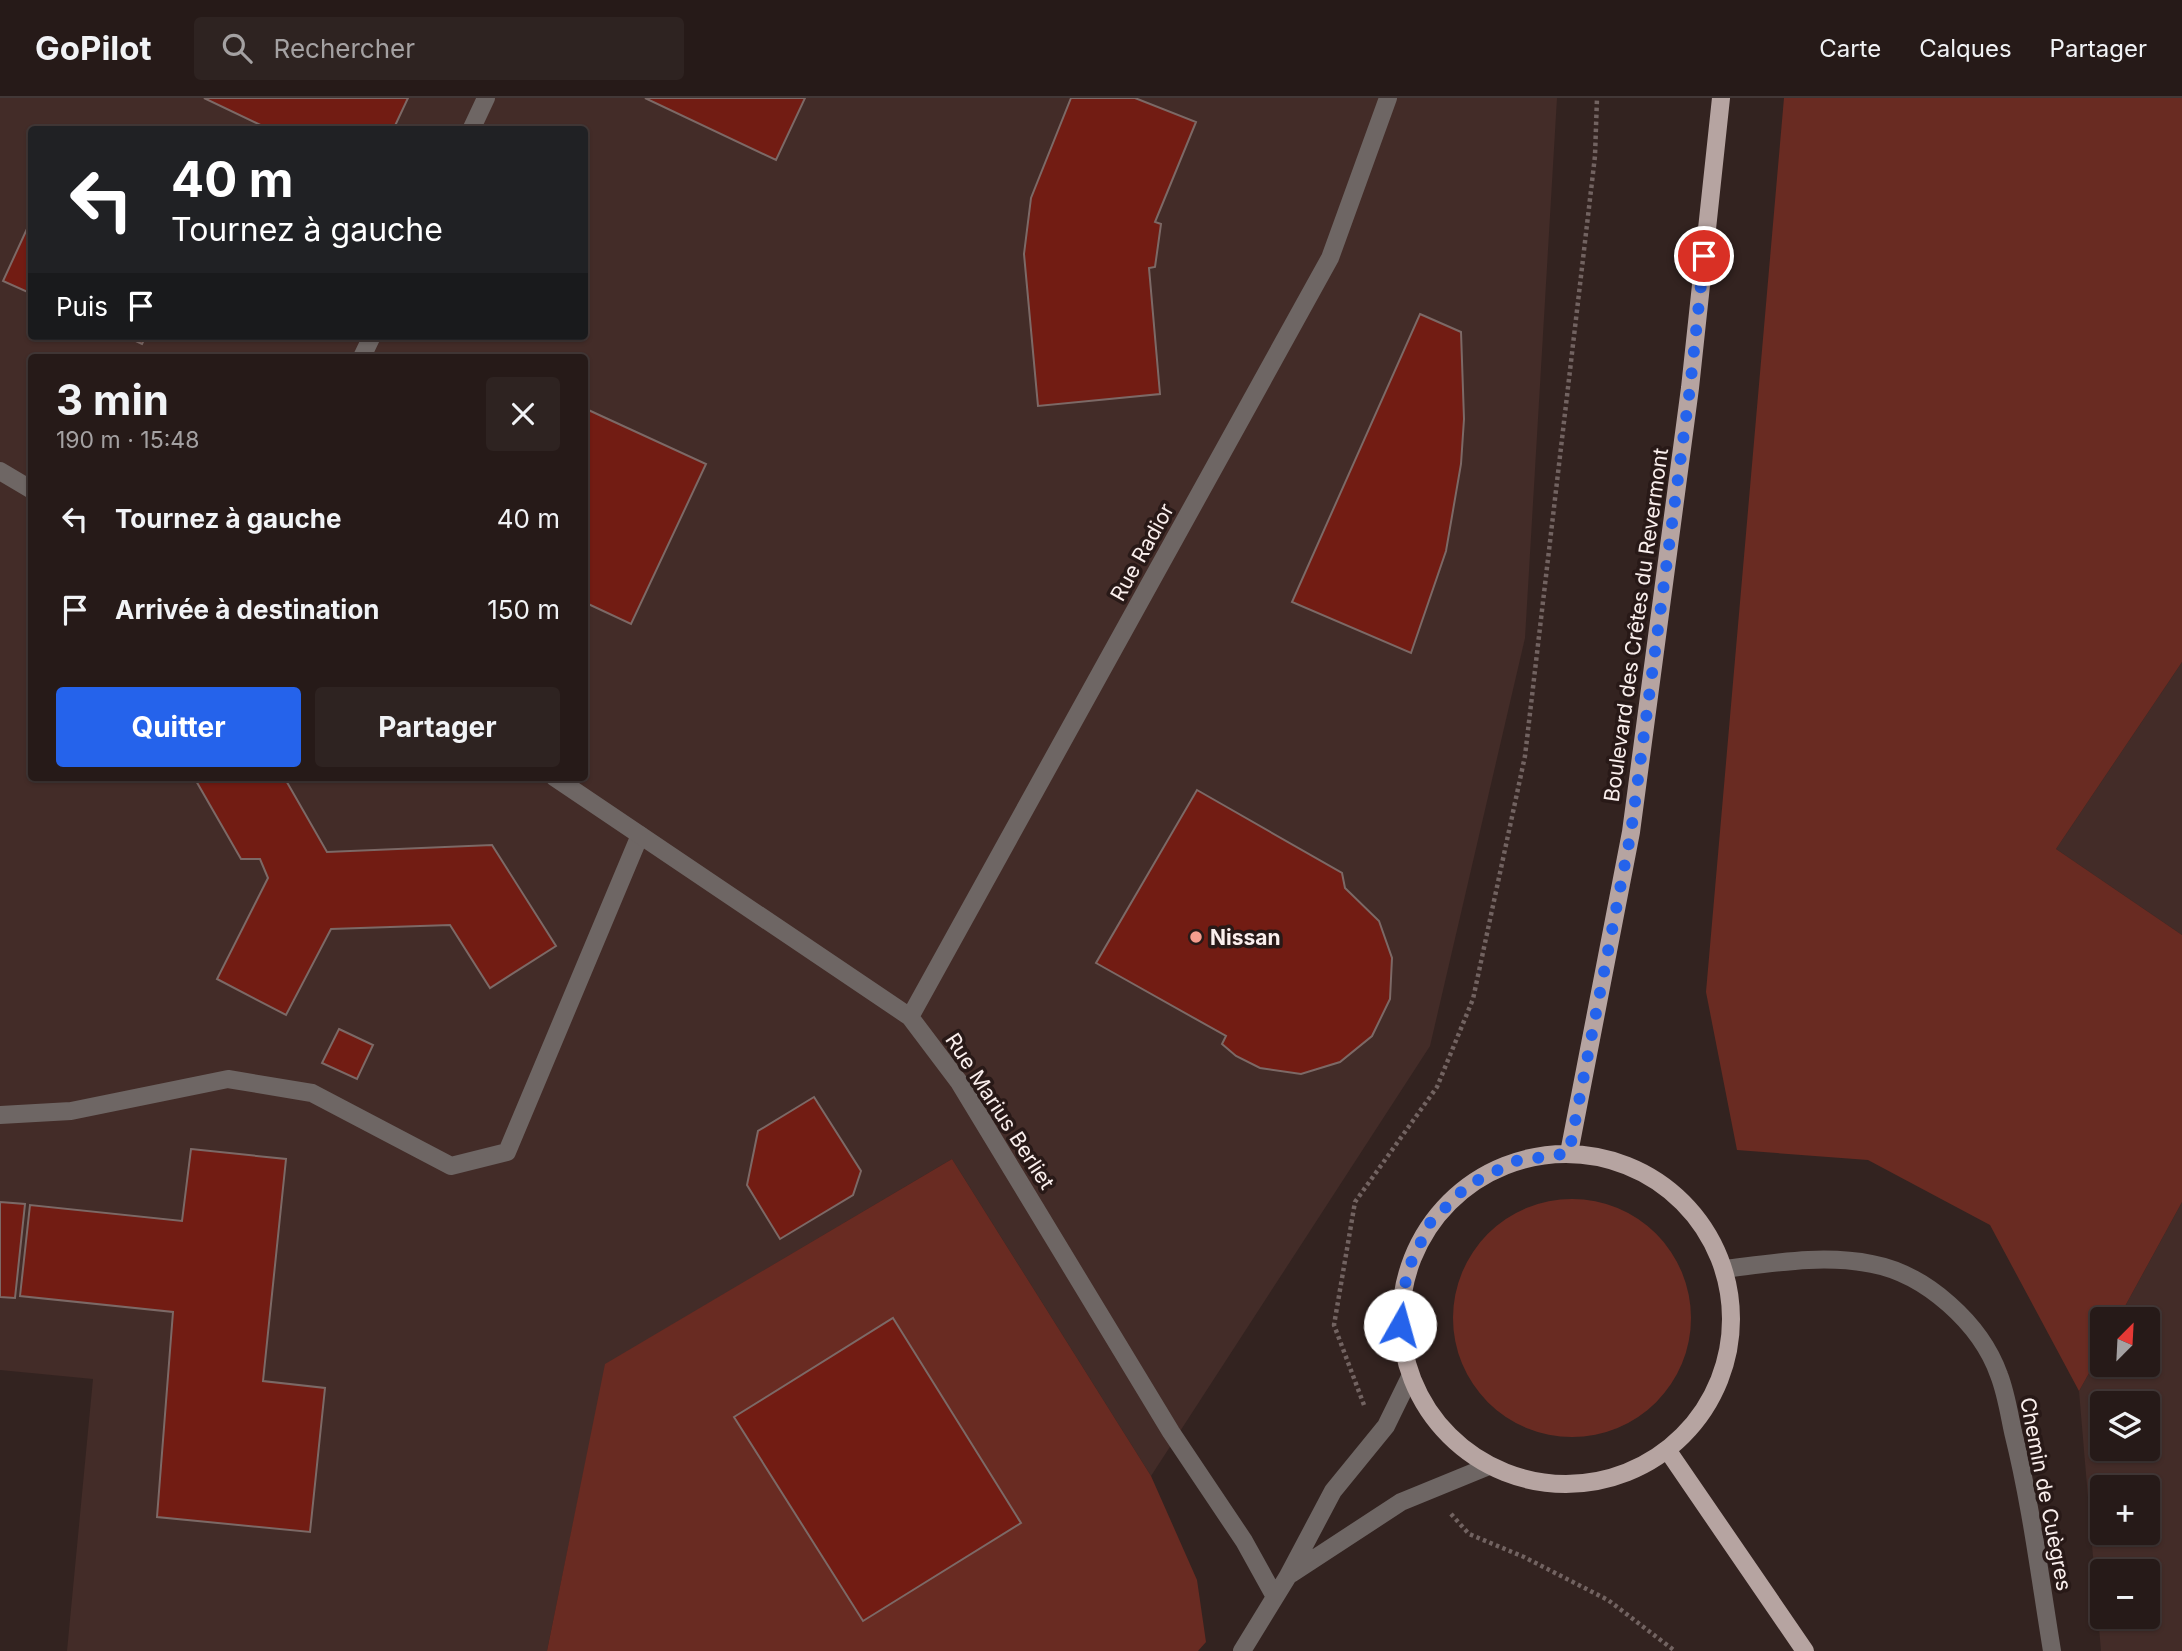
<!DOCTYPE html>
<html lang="fr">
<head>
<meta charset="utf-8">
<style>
	:root { --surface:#261a18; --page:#2e2321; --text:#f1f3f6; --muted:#a4a1a2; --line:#423837; --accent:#2563eb }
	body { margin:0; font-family:Inter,sans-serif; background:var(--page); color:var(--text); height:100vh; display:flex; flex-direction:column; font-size:26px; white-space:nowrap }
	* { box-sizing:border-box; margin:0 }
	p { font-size:23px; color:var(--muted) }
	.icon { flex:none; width:38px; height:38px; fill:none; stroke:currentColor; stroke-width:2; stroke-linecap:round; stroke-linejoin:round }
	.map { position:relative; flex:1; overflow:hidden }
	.drawer { position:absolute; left:28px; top:256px; width:560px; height:427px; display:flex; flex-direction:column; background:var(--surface); border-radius:7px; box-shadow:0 2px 5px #0004,0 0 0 2px var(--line) }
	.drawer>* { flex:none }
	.top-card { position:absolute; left:28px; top:28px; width:560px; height:214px; border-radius:7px; box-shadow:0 2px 5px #0004,0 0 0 2px var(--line); background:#202124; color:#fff; overflow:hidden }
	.needle { width:46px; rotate:24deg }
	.buttons { position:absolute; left:2090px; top:1209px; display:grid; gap:14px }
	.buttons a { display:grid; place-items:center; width:70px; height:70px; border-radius:7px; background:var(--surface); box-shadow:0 2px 5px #0004,0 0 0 2px var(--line); font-size:35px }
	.pin { position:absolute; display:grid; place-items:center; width:60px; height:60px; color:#fff; margin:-30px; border:4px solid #fff; border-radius:50%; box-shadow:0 2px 7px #0007 }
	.me { position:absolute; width:77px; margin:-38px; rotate:7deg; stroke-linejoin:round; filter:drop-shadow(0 0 5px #0008) }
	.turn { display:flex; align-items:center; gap:24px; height:147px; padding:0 28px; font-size:32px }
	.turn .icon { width:91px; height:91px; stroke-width:2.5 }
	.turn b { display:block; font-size:49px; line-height:60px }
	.then { display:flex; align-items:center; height:66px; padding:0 28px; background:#0003; gap:14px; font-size:26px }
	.round { display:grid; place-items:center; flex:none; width:74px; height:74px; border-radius:7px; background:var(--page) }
	.summary { display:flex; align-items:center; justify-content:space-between; height:119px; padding:0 28px }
	h1 { font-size:42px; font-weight:700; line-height:52px }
	.cta { display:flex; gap:14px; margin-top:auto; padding:14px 28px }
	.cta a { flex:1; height:80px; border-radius:7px; background:var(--accent); color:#fff; font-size:28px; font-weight:700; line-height:80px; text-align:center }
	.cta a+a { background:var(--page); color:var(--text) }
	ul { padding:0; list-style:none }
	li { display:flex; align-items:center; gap:21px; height:91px; padding:0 28px }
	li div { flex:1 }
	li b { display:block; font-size:26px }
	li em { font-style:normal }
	header { display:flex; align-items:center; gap:42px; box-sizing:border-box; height:98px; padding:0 35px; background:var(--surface); border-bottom:2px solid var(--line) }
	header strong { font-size:33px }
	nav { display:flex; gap:38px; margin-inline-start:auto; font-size:24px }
	.search { width:490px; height:63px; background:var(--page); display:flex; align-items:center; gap:18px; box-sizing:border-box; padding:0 24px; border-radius:7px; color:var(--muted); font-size:26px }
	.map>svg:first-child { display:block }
	.built { fill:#432c28; fill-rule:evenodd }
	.green { fill:#692b22 }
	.building { fill:#721c13; stroke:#7c6966; stroke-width:2 }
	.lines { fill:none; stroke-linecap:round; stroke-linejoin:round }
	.path { stroke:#726361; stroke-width:4.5; stroke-dasharray:3.5 3.5; stroke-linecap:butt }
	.service { stroke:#6e6664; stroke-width:18 }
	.minor { stroke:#6e6664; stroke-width:18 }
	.primary { stroke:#b6a4a1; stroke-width:18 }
	.route { stroke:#2563eb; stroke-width:12; stroke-dasharray:0 21.6 }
	.poi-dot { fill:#f59d8e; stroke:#281917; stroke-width:2.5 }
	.labels { text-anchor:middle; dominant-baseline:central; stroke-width:7; stroke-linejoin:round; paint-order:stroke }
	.street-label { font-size:21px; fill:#faefed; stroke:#281917 }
	.poi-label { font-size:21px; font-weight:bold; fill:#faefed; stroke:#281917; text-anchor:start }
</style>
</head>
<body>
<header>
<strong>GoPilot</strong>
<div class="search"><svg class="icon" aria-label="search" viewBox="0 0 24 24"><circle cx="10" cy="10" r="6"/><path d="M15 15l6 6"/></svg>Rechercher</div>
<nav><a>Carte</a><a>Calques</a><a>Partager</a></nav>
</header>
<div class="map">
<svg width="2182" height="1553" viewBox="0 0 2182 1553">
	<rect width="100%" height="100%" fill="#332320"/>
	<!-- built -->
	<path class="built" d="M0,0H1557L1525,540L1430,948L1151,1378L952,1061L606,1266L547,1553H67L93,1281L0,1272ZM32,32H584V238H32ZM32,259H584V679H32Z
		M2182,564V837L2056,751Z
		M2182,1104V1553H2101L2079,1293L2102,1252V1267H2147V1222L2118,1221ZM2102,1306H2147V1351H2102ZM2102,1390H2147V1435H2102ZM2102,1474H2147V1519H2102Z"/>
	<!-- green -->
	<path class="green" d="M1784,0H2182V564L2056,751L2182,837V1104L2118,1221L2102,1222V1252L2079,1293L1990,1127L1868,1062L1737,1052L1706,894Z
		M952,1061L1151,1378L1197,1482L1206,1544L1198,1553H547L605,1266Z
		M1453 1220a119 119 0 1 1 238 0a119 119 0 1 1-238 0Z"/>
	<!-- building -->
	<path class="building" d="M204,0H408L393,32H271Z
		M645,0H805L776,62Z
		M1071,0H1135L1196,24L1155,124L1161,126L1155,169L1149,170L1160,296L1038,308L1024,156L1031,100Z
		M32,120V196L3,183Z
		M1420,216L1461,234L1464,321L1461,366L1446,453L1411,555L1292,504Z
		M125,238H146L142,246Z
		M584,310L706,366L631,526L584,504Z
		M198,679H284L327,754L492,747L556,848L490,890L450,827L331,831L286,917L217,881L268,780L260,761H241L195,681Z
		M1197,692L1342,775L1345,790L1379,823L1392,860L1390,901L1372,938L1340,964L1301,976L1260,970L1236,958L1222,946L1226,938L1096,865Z
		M339,931L373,947L357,981L322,965Z
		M814,999L861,1073L853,1097L780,1141L747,1087L758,1033Z
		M191,1051L286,1061L263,1283L325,1290L310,1434L157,1419L173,1214L20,1198L30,1107L182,1123Z
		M0,1104L25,1106L15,1200L0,1199Z
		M893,1220L1021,1425L863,1523L734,1319Z"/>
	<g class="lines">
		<!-- path -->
		<path class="path" d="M1364,1307L1334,1227L1355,1104L1437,989L1473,901L1525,658L1595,58L1597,0
			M1451,1416L1469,1436L1524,1459L1608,1502L1675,1553"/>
		<!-- service -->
		<path class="service" d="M0,373L32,392
			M0,1017L71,1013L228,981L312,995L451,1068L507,1054L640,737"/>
		<!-- minor -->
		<path class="minor" d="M471,32L486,0
			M362,259L372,238
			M554,679L910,919L959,984L1171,1334L1244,1443L1275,1499
			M910,919L1330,160L1388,0
			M1725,1171C1774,1165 1823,1156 1872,1166C1926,1176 1981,1226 1999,1277C2006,1295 2009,1315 2013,1334C2031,1406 2040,1480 2052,1553
			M1291,1476L1401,1404L1489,1368
			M1242,1553L1288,1478L1333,1393L1386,1328L1410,1279"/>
		<!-- primary -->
		<path class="primary" d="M1569,1055L1631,734L1690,290L1721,0
			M1401 1221a165 165 0 1 1 330 0a165 165 0 1 1-330 0Z
			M1668,1353L1805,1553"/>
	</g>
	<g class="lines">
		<!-- route -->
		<path class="route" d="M1400,1227L1407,1173L1430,1125L1468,1087L1516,1063L1569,1055L1631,734L1690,290L1704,158"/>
	</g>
	<!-- markers -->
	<circle class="poi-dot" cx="1196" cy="839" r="7"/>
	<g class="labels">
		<!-- street labels -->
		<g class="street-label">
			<text transform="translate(1142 454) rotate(-61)">Rue Radior</text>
			<text transform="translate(1636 527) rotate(-82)">Boulevard des Crêtes du Revermont</text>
			<text transform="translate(1000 1013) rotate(57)">Rue Marius Berliet</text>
			<text transform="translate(2046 1396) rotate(79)">Chemin de Cuègres</text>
		</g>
		<!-- poi labels -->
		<g class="poi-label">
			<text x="1210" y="839">Nissan</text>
		</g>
	</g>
</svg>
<div class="buttons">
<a><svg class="needle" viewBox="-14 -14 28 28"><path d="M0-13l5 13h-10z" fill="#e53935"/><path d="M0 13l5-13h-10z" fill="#a4a1a2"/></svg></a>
<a><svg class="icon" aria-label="layers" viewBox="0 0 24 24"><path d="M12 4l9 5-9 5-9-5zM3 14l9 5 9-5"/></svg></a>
<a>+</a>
<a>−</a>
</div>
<div class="pin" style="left:1704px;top:158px;background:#d93025"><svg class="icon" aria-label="arrive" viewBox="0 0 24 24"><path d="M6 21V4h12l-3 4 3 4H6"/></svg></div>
<svg class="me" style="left:1400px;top:1227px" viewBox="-20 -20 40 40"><circle r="19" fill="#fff"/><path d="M0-13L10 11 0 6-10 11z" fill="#2563eb"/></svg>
<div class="top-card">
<div class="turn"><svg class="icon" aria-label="left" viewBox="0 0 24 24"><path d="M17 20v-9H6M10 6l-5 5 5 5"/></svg><div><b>40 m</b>Tournez à gauche</div></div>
<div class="then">Puis<svg class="icon" aria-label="arrive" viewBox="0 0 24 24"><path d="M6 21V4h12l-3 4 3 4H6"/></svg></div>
</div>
<section class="drawer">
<div class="summary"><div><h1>3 min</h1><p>190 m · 15:48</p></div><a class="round"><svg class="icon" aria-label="close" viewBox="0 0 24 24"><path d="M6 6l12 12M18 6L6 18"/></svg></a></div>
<ul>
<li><svg class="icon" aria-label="left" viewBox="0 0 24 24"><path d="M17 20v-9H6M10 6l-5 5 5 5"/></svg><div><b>Tournez à gauche</b></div><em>40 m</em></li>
<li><svg class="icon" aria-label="arrive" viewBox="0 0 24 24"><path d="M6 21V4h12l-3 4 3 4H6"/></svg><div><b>Arrivée à destination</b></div><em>150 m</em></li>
</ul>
<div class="cta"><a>Quitter</a><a>Partager</a></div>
</section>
</div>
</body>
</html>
